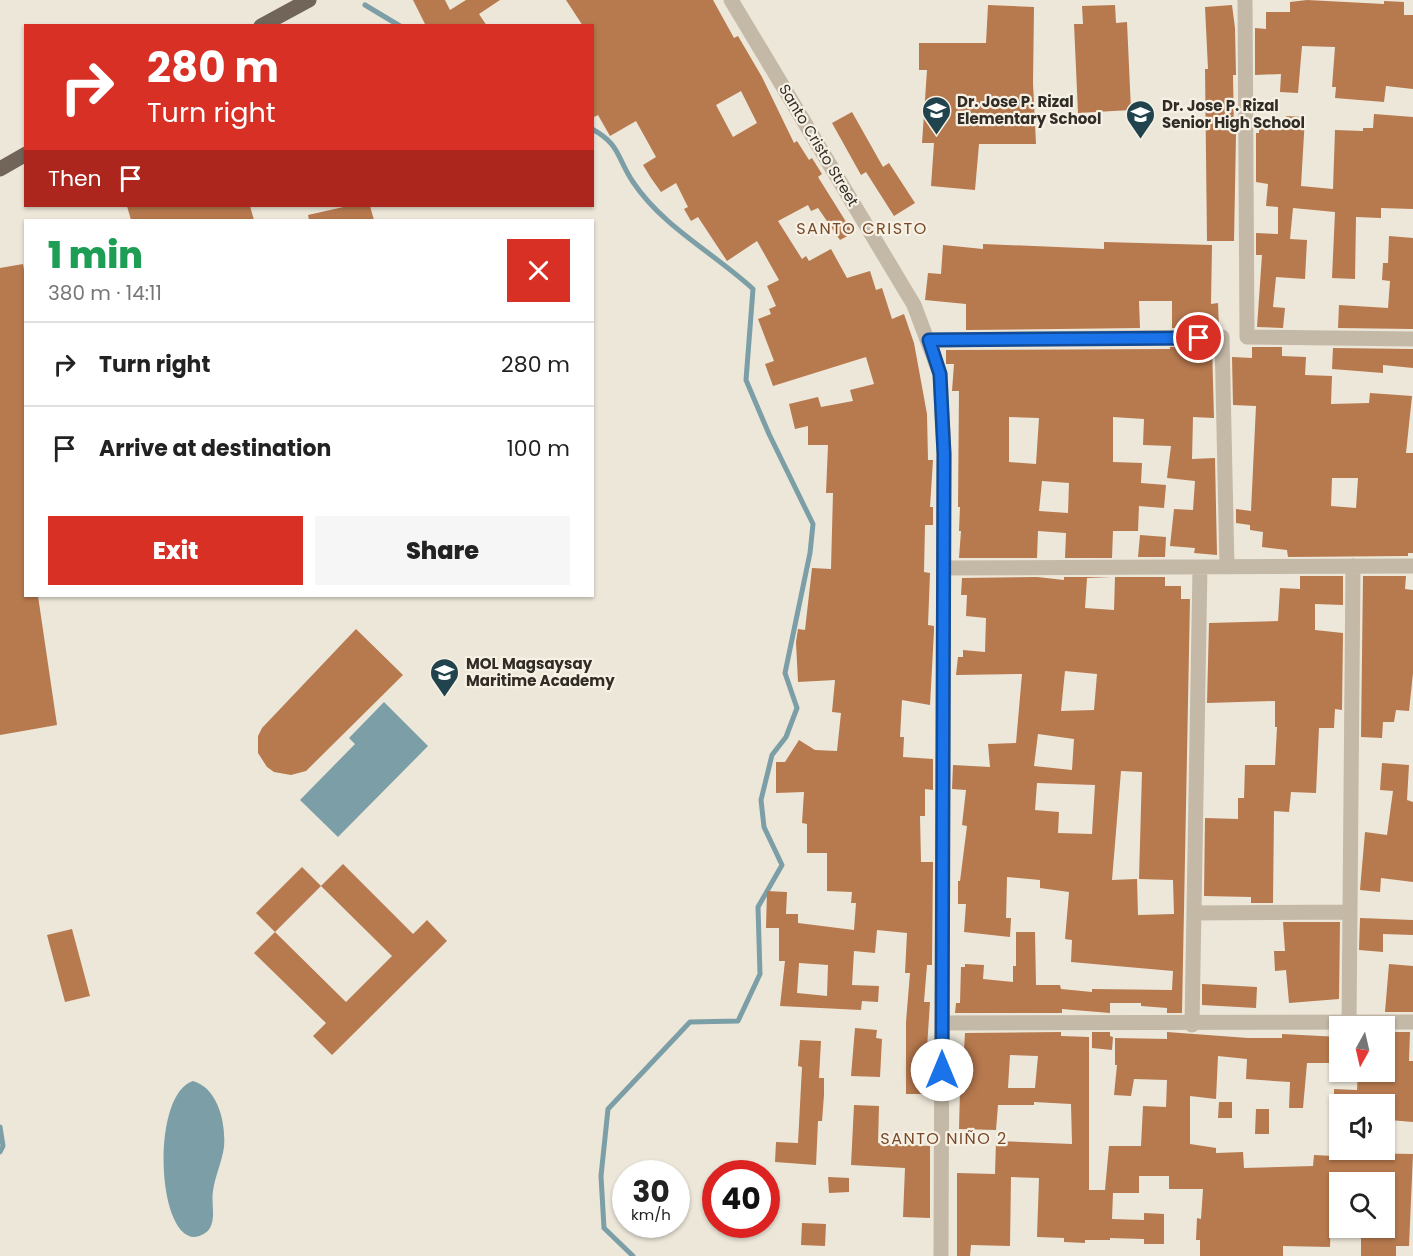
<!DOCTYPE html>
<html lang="en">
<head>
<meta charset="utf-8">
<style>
	:root { --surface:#fff; --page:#f6f6f6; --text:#222; --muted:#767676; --line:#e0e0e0; --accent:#d93025 }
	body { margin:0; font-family:Poppins,sans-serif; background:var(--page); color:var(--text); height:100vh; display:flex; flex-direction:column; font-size:22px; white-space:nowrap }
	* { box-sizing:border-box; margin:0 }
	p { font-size:20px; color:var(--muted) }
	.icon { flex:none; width:33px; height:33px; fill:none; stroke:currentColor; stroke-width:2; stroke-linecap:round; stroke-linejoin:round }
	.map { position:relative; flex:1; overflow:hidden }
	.drawer { position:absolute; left:24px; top:219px; width:570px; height:378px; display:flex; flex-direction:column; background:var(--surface); border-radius:0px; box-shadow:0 2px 4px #0004 }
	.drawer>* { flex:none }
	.banner { position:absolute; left:24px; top:24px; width:570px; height:183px; border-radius:0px; box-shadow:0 2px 4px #0004; background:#d93025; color:#fff; overflow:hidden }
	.needle { width:39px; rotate:188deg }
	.fabs { position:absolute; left:1329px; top:1016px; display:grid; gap:12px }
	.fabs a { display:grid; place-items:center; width:66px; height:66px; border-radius:0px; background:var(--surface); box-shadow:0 2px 4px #0004; font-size:30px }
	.speed { position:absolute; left:612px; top:1160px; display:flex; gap:12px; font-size:30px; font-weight:700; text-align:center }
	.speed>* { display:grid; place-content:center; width:78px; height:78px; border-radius:50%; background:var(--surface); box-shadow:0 2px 4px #0004; line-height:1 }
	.speed small { font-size:15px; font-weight:400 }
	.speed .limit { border:9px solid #d22; background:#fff; color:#111 }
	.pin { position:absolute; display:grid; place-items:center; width:51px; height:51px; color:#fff; margin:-26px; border:3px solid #fff; border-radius:50%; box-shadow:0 2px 6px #0007 }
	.me { position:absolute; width:66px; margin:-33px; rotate:0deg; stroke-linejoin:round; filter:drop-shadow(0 0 4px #0008) }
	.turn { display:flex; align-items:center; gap:21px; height:126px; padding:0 24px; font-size:27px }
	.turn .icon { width:78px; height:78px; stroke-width:2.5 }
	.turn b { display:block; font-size:42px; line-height:51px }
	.then { display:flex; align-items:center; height:57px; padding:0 24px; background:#0003; gap:12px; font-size:22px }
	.round { display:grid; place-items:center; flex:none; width:63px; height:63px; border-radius:0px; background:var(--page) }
	.overview { display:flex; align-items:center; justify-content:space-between; height:102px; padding:0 24px }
	h1 { font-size:36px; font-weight:800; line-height:45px; color:#1e9e55 }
	.action { display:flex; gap:12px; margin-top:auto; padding:12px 24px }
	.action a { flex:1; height:69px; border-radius:0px; background:var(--accent); color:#fff; font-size:24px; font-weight:800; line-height:69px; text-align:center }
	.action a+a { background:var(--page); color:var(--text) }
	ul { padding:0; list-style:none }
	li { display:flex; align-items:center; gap:18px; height:84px; padding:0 24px; border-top:2px solid var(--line) }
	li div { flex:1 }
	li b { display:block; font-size:22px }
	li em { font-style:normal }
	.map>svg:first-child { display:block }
	.water { fill:#7c9ea7 }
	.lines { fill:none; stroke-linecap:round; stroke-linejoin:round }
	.stream { stroke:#7c9ea7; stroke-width:5 }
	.building { fill:#b7794e; fill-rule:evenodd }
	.minor { stroke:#c4b9a7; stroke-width:15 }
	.major { stroke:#716559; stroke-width:15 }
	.route-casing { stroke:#114b97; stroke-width:15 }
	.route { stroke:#1a73e8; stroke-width:10 }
	.labels { text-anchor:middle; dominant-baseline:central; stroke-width:4.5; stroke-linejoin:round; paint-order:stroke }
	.poi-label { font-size:15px; font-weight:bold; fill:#312c26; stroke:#f6f1e4; text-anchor:start }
	.street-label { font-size:15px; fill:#312c26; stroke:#f6f1e4 }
	.neighbourhood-label { font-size:16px; letter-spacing:1.5px; fill:#764929; stroke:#f6f1e4 }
</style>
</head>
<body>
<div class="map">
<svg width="1413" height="1256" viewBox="0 0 1413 1256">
	<rect width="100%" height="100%" fill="#ede7d9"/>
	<!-- water -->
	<path class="water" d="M384,702L428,746L338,837L300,800L355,744L349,738Z
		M193,1081C218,1088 226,1123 224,1147C222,1162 215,1176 213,1191C211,1203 216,1217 210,1228C207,1233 201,1236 195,1237C156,1238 151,1094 193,1081Z"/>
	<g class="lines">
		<!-- stream -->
		<path class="stream" d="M365,5L400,26
			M592,129C620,144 617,158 633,182C663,227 714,253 753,289L746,380L769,434L813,524L810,553L785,673L797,708L786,737L772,755L761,800L764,827L782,865L758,907L760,974L738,1021L690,1022L608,1109L601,1176L604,1228L633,1256
			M0,1127L3,1146L0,1152"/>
	</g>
	<!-- building -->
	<path class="building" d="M413,0H445L450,10L466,0H500L479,14L487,26H426Z
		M566,0H713L734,38L738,36L762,77L794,143L797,141L809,160L812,158L822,174L818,177L853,233L840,240L818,208L811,211L808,205L778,221L802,259L806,256L809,261L831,249L847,278L870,271L876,290L882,288L892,319L904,314L914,343L927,414L928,460H933L930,507H933V525H925L924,572L930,573L928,625L934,626V631L930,705L902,700L900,737H904L903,757L933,759V790L925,789V816H920L921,862H933L932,965H927L924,1002H930L924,1094H906V1022L910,973H905L907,933L877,930L875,953L854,951L852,985L879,986L878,1002L862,1001L861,1010L780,1006L785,961H779V928H766L767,891L787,892L786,914H798V923L854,930L856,903H851L852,892L827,891V853H807V824L802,823L804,792L776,793V762H785L799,740L815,750L837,751L841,713L832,712L835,680L798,682L796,642L798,629L805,630L812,568L831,569L833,493H826L828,445H808V426L795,429L789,404L818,397L821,407L853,401L850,390L874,384L866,357L773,386L765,364L774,361L758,319L771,314L769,309L776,306L767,286L779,280L757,241L727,261L698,217L691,221L684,209L688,207L676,183L661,192L651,178L643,165L656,157L636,121L610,136L598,115L592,118V26H583ZM741,91L757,123L733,137L716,105ZM799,963L828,965L827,996L797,993Z
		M1307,0L1384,4V1L1404,2V15H1413V89L1386,86L1384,102L1335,98L1336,87H1332L1335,47L1302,46L1298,93L1280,92L1281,74L1255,75V28L1266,29V12H1290V2Z
		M988,5L1034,7L1033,83L1036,144H979L975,190L931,186L934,143H922L927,70H919V43H986Z
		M1115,5L1116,23L1127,22L1131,110L1078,113L1074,24H1083L1082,6Z
		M1232,5L1235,28L1236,75H1233L1234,134H1236L1234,241H1207L1205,69H1208L1205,7Z
		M852,112L883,167L889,163L915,203L894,216L866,172L861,175L832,123Z
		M1374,114L1413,117V209L1381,208V218L1356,217L1355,279L1332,278L1335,212L1293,208L1290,239L1307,240L1305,279L1276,277L1273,307L1285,308L1283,328L1257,327L1262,255H1256V233L1278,234V207L1266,206L1268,184L1256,182V133H1259V128L1286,129V116L1305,117L1301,186L1333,189L1335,130L1363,131V128H1373Z
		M127,206H250L254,220H131Z
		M348,206H370L374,220H309L308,215Z
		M1389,236L1413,238V329L1338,328L1339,305L1388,308L1390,281L1382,280L1383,263H1388Z
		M1104,242L1212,245L1211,304L1218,303L1219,327L1172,328V301H1139L1140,328L966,330V304L925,300L928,273L941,274L943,245L983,249V244L1104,249Z
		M23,264L26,281V596H38L57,725L0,735V268Z
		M1170,347H1212L1214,418L1193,417L1192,459L1215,458L1217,555L1194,553L1195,548L1170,546L1174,509L1193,510L1195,481L1167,478L1171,446L1143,445L1144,419L1113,417V462L1142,463L1141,483L1166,485L1164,508L1139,506L1138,531H1113L1112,558H1065L1066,533L1038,531L1037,558H959L961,531H959L960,507H958L959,391H952L954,364H946V350L1170,349ZM1009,417L1039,418L1036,464L1009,462ZM1042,481L1069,483L1068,513L1039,511Z
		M1252,347H1282V356L1306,357L1305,375L1332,376L1331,404L1369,403L1370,393L1412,396L1406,453H1413V553H1408V556L1288,557L1287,550L1262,547L1263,532L1250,530V525L1236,523V509L1251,511L1256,406L1233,405L1232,357L1252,358ZM1332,478H1358L1356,508L1331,506Z
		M1333,348L1413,349V368L1383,365V373L1332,369Z
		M1140,535L1166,537L1165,557H1138Z
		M1300,576H1343V605L1315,604V630L1343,633L1342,710L1335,709L1334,728H1319L1316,793L1291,792L1289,812L1274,811L1273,903H1251V897L1204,896L1205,818L1238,819V798H1244L1245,765H1275L1277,727H1275V701L1207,703L1209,623L1278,621L1280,588L1300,589Z
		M1363,576H1406L1405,589L1413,590V673L1409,711L1396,710L1394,722H1383L1382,738L1361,737Z
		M1037,577L1064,580V577H1111L1087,578L1085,608L1114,610L1115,577H1165V586H1181V599H1190L1182,1013H1167V1008L1141,1006V1003H1110V1013L1062,1009V1013H955L956,1003H960L961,967H965V964L984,965L983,979L1013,982V966H1016V932H1035L1036,985H1060L1061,989L1092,992V989L1172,990L1173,971L1071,962L1072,940L1065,939L1069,892L1040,888V880L1007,877L1006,918H1011L1010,937L964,932L966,904H958V881H960L967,826L962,825L966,790L952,789L953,765L990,767L988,744L1016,743L1022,674L956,675L958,657H963V650L985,652L986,618L966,616L967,595H961L962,578ZM1065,671L1097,674L1094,710L1061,711ZM1038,734L1074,739L1072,770L1034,766ZM1121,771L1142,772L1139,879L1173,880L1174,914L1138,915L1137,879L1112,880ZM1037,783L1095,785L1092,834L1058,833L1059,812L1035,810Z
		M356,629L403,675L306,771L291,775L274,772L267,767L258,753V736L262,728Z
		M1382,763L1409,765L1407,800L1413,802V882L1381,878L1380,892L1360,890L1365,832L1387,835L1393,791L1380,790Z
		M343,864L413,934L427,920L447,941L332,1055L313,1036L326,1023L254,953L275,932L346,1002L392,956L321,886Z
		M302,867L321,886L275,932L256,913Z
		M1360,918L1413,920V935L1383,934V952L1359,950Z
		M1283,922H1340L1339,999L1289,1003L1286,970L1275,971L1274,951H1285Z
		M72,929L90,996L65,1002L47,935Z
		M1389,964L1413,966V1012H1385Z
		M1202,984L1257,987L1256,1008L1202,1005Z
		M855,1028L877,1030L876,1038L882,1039L880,1077L851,1076Z
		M1061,1032V1036L1089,1037V1190H1105L1109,1146H1141L1143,1106L1166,1107L1167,1080L1134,1079L1131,1096L1114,1095L1117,1065H1115V1038L1167,1039V1032L1248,1038H1282V1034L1340,1037V1063H1307L1303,1108H1289L1290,1082L1246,1079L1247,1059L1218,1056L1216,1099L1190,1096V1144L1216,1148V1153L1243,1152L1244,1168L1313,1166L1314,1155L1333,1156V1149H1356V1153L1413,1154L1409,1246H1396V1256H1361V1227H1384V1182H1340V1215H1331L1330,1247L1283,1246V1256H1200V1240H1196L1197,1218L1201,1219L1203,1189H1169V1176H1139V1193H1113L1112,1219L1144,1220V1213L1164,1214V1244H1144V1239L1110,1238V1240H1085V1243L1064,1242V1238L1037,1237L1039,1178L1011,1177L1010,1246L971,1245L970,1256H957V1173L995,1174L996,1141L1072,1144L1071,1104L1034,1102V1105H998L996,1130L959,1129L960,1090H954V1078H951L953,1049H964L965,1033ZM1010,1055L1038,1056L1035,1088H1008Z
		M1092,1032H1110V1036L1113,1037L1112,1050L1092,1048Z
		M1384,1032H1410L1409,1061H1413V1122L1389,1120L1390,1104H1334V1089L1357,1090L1358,1071H1384Z
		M800,1040L821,1041L819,1078H824V1095L822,1121H818L816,1165L775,1162L776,1142L798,1143L802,1067L798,1066Z
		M1219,1102H1232V1118H1218Z
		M854,1105L879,1106L878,1143L930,1146V1218L903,1217L905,1168L851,1165Z
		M1256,1109H1269V1134H1255Z
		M828,1177L849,1178V1192L829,1193Z
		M802,1223L826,1224L825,1246L801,1245Z"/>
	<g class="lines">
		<!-- minor -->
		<path class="minor" d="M731,0L914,305L940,374L944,454L941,1256
			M1245,0L1247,337L1413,339
			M929,340L1222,337L1227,567
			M944,568L1413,566
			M1194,913L1349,912
			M942,1023L1413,1022
			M1349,1023L1353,566
			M1192,1025L1200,567"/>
		<!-- major -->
		<path class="major" d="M261,26L309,0
			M0,169L26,154"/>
	</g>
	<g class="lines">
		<defs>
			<path id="route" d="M942,1070L944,454L940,374L929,340L1199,338"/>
		</defs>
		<!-- route casing -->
		<use href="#route" class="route-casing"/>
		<!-- route -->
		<use href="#route" class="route"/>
	</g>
	<!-- icons -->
	<defs>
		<symbol id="school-pin" viewBox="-11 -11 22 30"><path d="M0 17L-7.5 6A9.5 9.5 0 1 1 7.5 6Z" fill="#21434d" stroke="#f6f1e4"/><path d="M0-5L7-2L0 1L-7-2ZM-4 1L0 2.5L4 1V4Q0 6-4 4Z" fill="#fff"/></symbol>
		<symbol id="university-pin" viewBox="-11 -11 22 30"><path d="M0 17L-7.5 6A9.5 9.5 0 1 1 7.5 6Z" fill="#21434d" stroke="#f6f1e4"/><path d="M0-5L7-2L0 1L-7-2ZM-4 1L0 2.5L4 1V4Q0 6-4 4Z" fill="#fff"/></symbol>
	</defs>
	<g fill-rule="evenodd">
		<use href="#school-pin" x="920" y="94" width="33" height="45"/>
		<use href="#school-pin" x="1124" y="98" width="33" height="45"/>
		<use href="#university-pin" x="428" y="656" width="33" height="45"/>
	</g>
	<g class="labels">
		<!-- poi labels -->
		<g class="poi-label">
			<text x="957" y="101">Dr. Jose P. Rizal<tspan x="957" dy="17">Elementary School</tspan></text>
			<text x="1162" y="105">Dr. Jose P. Rizal<tspan x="1162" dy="17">Senior High School</tspan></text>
			<text x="466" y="663">MOL Magsaysay<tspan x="466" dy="17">Maritime Academy</tspan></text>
		</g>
		<!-- street labels -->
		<g class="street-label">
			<text transform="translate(819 145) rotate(59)">Santo Cristo Street</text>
		</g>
		<!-- neighbourhood labels -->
		<g class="neighbourhood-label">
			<text x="862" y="228">SANTO CRISTO</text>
			<text x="944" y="1138">SANTO NIÑO 2</text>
		</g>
	</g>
</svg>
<div class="fabs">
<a><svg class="needle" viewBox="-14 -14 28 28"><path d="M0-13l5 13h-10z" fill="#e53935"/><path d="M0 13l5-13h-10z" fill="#767676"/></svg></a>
<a><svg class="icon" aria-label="sound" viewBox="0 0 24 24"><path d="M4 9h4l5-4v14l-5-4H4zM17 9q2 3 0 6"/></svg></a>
<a><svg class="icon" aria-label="search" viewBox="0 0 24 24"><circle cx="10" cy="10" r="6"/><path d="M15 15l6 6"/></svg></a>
</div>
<div class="speed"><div>30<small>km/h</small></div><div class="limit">40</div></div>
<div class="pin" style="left:1199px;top:338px;background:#d93025"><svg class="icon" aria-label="arrive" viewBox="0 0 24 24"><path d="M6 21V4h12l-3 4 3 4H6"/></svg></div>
<svg class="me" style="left:942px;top:1070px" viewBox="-20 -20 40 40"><circle r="19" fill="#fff"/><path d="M0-13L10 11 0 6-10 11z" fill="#1a73e8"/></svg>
<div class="banner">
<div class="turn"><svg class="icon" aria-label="right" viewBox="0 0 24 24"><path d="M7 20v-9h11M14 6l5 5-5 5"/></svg><div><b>280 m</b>Turn right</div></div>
<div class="then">Then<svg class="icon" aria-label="arrive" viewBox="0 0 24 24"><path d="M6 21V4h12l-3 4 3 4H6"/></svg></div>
</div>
<section class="drawer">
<div class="overview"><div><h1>1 min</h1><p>380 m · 14:11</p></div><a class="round" style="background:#d93025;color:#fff"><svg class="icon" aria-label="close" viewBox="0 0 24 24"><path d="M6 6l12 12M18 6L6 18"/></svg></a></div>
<ul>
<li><svg class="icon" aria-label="right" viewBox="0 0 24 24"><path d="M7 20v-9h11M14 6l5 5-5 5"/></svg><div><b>Turn right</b></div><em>280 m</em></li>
<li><svg class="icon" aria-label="arrive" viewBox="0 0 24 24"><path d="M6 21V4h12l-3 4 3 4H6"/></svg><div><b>Arrive at destination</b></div><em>100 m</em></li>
</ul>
<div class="action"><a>Exit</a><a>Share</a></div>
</section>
</div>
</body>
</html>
